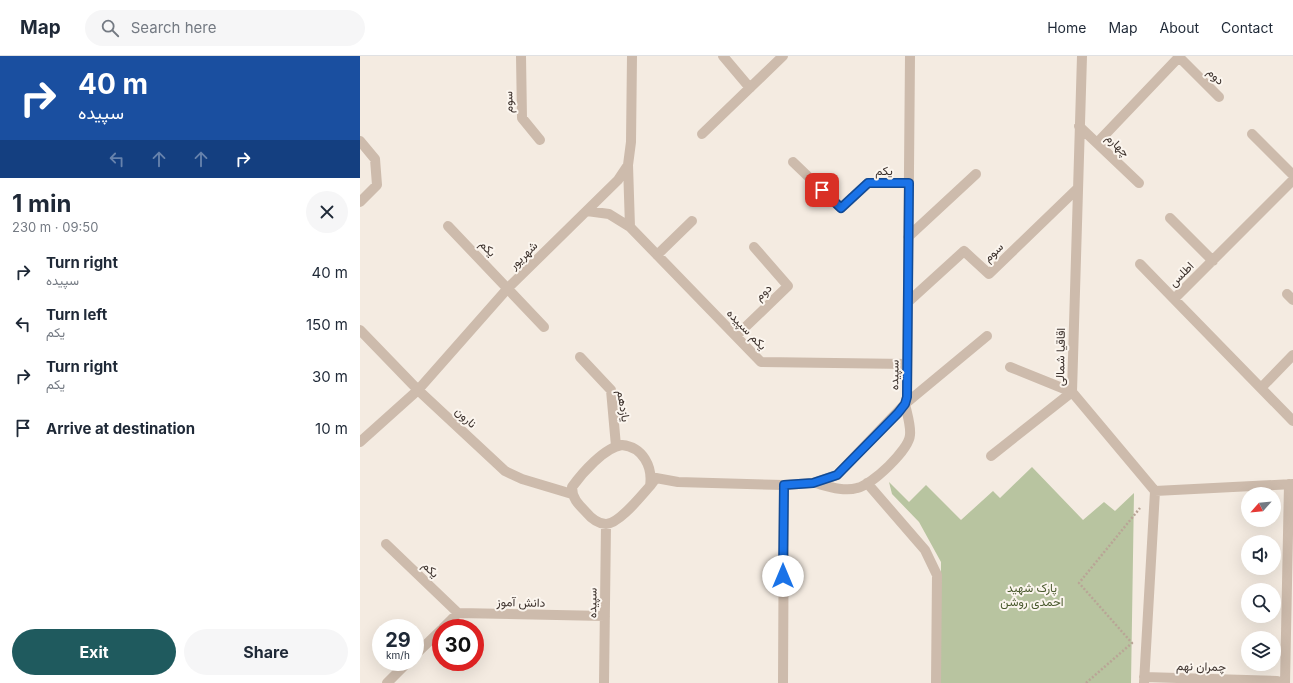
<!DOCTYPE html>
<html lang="en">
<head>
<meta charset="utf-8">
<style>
	:root { --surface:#fff; --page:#f6f6f7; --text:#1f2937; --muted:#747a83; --line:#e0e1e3; --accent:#1f5a5e }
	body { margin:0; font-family:Inter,Vazirmatn,sans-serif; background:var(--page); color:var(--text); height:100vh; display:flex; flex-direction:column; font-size:15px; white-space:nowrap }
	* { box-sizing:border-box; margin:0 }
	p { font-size:13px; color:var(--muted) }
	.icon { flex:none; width:22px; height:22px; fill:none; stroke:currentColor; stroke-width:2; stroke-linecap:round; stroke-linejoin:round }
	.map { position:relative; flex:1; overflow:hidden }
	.side { display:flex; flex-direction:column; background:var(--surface); width:360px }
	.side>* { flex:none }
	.top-card { background:#1a4fa0; color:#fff; overflow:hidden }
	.needle { width:26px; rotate:243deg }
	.buttons { position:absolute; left:881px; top:431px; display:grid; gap:8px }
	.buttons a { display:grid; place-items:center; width:40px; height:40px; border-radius:50%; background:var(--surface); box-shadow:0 4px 16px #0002; font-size:20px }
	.speed { position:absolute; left:12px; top:563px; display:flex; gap:8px; font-size:20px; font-weight:700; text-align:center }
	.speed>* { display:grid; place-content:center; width:52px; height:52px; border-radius:50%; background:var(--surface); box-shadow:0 4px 16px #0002; line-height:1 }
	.speed small { font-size:10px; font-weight:400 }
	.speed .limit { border:6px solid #d22; background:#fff; color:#111 }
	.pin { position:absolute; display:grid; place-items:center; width:34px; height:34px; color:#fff; margin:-17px; border-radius:8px; box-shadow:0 2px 6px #0006 }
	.me { position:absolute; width:44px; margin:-22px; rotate:0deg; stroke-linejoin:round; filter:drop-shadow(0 0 3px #0008) }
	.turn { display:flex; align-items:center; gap:14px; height:84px; padding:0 12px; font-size:18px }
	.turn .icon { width:52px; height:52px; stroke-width:2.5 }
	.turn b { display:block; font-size:28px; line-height:34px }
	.lanes { display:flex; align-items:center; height:38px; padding:0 12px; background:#0003; justify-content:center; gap:20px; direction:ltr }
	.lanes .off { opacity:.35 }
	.round { display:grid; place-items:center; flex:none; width:42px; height:42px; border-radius:21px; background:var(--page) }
	.overview { display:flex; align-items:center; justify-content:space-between; height:68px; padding:0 12px }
	h1 { font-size:24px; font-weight:700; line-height:30px }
	.cta { display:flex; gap:8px; margin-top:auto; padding:8px 12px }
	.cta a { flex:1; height:46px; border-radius:24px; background:var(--accent); color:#fff; font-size:16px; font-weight:700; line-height:46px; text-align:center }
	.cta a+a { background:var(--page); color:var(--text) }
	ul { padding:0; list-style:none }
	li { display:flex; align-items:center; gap:12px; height:52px; padding:0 12px }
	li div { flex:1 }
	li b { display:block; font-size:15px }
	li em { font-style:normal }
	header { display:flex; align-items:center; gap:24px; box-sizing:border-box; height:56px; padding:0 20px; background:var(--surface); border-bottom:1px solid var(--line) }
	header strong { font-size:19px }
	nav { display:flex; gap:22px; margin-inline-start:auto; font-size:14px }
	.search { width:280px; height:36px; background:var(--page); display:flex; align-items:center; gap:10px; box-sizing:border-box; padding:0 14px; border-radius:22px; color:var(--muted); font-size:15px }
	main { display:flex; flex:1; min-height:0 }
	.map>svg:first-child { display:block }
	.green { fill:#b8c4a0 }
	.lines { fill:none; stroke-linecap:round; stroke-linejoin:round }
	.path { stroke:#b9a596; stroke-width:2.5; stroke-dasharray:2 2; stroke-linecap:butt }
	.minor { stroke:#cdbbac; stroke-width:10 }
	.route-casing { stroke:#114b97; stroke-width:10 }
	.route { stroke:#1a73e8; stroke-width:7 }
	.labels { text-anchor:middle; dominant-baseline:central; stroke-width:4; stroke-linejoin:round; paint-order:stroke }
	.street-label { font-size:12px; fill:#3b302b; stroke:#fbf5ee }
	.park-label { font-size:12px; fill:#4a5a2e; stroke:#fbf5ee }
</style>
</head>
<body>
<header>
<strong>Map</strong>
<div class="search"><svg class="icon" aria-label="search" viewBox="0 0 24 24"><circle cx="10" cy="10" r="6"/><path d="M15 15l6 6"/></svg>Search here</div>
<nav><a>Home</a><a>Map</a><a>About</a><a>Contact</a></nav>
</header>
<main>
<section class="side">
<div class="top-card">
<div class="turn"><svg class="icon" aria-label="right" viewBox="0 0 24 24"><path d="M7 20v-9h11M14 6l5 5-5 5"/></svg><div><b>40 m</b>سپیده</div></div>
<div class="lanes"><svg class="icon off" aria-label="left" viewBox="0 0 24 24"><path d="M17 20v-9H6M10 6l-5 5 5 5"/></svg><svg class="icon off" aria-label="ahead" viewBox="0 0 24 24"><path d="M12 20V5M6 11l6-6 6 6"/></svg><svg class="icon off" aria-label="ahead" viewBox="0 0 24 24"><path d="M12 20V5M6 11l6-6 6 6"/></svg><svg class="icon" aria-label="right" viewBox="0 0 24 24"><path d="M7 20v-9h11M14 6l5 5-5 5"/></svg></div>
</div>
<div class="overview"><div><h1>1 min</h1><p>230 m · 09:50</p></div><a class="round"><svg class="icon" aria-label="close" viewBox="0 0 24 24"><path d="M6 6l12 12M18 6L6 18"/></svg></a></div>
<ul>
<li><svg class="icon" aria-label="right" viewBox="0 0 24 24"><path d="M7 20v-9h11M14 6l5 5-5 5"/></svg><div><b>Turn right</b><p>سپیده</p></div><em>40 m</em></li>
<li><svg class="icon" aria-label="left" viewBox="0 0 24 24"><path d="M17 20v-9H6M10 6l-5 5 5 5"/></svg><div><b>Turn left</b><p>یکم</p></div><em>150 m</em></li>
<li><svg class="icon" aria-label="right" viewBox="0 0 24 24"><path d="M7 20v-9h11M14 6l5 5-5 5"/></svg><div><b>Turn right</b><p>یکم</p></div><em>30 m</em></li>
<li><svg class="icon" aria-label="arrive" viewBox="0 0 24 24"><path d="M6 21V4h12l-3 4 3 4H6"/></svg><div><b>Arrive at destination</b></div><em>10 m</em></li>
</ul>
<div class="cta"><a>Exit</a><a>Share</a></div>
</section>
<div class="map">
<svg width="933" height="627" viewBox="0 0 933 627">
	<rect width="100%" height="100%" fill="#f4ebe1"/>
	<!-- green -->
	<path class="green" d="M672,411L723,464L744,446L755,455L774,437L771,627H580L581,506L559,466L532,438L529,426L549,446L566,429L601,464L633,435L640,442Z"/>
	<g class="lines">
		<!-- path -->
		<path class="path" d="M726,627L772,587L719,527L780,452"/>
		<!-- minor -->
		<path class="minor" d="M161,0L162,62L180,84
			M363,0L390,32
			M722,0L712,336L795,435
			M818,0L859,41
			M719,70L779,127
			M342,78L423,0
			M892,78L933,119
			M0,85L15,103L17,129L0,146
			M737,87L819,1
			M433,106L481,152L508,127H549
			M268,109L270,171
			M933,124L814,243L933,365
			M227,155L249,158L270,171L401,306L547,308
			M810,162L853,205
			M88,170L184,271
			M548,181L616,118
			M297,199L332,165
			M780,208L814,243
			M927,238L933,244
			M548,246L604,195L629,218L718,132
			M0,274L58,334L145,415L162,423L212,438
			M376,280L428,230L394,191
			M220,301L251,334L256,390
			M901,332L933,299
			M0,386L58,334L148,232L258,124L268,109L271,86L272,0
			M262,389C283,391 293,411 290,430C281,440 259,468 246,468C237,468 230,461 225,455C218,448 212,442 212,431C222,417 245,391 262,389Z
			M631,400L712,336L650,311
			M455,427C467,430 484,436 497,432C512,429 549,394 550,379C551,369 547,358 545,348L627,280
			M507,427L565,494L577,519L576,627
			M290,430L296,422L318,426L424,429L453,427L477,419L545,348L547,341L550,0
			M795,435L933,428
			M26,488L98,557
			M83,572L98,557L245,560
			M55,599L81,574
			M784,621L917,625L922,627
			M27,627L48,606
			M244,627L246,468
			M423,627L424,429
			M784,627L795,435
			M925,627L929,428"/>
	</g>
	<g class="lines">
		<defs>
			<path id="route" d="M423,520L424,429L453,427L477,419L538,357L545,348L547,341L549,127H508L481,152L462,134"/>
		</defs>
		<!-- route casing -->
		<use href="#route" class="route-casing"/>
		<!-- route -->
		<use href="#route" class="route"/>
	</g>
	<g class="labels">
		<!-- street labels -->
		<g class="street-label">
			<text transform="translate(856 20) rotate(45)">دوم</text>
			<text transform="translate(148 46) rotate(-91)">سوم</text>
			<text transform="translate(758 89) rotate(44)">چهارم</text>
			<text x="524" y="114">یکم</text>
			<text transform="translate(128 192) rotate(46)">یکم</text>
			<text transform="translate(633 196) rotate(-44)">سوم</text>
			<text transform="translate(163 199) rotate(-44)">شهریور</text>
			<text transform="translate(821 218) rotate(-45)">اطلس</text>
			<text transform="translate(403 236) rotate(-44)">دوم</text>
			<text transform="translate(387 273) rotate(46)">یکم سپیده</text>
			<text transform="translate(700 301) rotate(-89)">اقاقیا شمالی</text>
			<text transform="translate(534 319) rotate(-89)">سپیده</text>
			<text transform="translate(264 350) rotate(81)">یازدهم</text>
			<text transform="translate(106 361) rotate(43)">نارون</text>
			<text transform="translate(71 513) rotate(44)">یکم</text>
			<text transform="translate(161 546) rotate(1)">دانش آموز</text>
			<text transform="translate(232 547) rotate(-89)">سپیده</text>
			<text transform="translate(841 610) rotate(1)">چمران نهم</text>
		</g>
		<!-- park labels -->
		<g class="park-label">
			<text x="672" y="531">پارک شهید<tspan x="672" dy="14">احمدی روشن</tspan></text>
		</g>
	</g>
</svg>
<div class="buttons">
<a><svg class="needle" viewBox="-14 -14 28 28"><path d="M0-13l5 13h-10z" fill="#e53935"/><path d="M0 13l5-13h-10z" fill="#747a83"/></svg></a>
<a><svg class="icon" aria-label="sound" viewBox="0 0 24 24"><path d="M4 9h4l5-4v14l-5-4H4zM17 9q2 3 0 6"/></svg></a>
<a><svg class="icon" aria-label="search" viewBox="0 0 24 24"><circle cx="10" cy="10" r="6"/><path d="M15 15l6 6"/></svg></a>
<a><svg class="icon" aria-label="layers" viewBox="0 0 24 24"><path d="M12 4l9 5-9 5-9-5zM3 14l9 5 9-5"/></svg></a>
</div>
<div class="speed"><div>29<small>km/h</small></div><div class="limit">30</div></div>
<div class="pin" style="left:462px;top:134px;background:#d93025"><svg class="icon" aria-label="arrive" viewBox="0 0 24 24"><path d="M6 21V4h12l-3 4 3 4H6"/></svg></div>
<svg class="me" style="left:423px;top:520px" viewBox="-20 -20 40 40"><circle r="19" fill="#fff"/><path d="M0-13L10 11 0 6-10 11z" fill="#1a73e8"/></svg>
</div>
</main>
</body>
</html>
